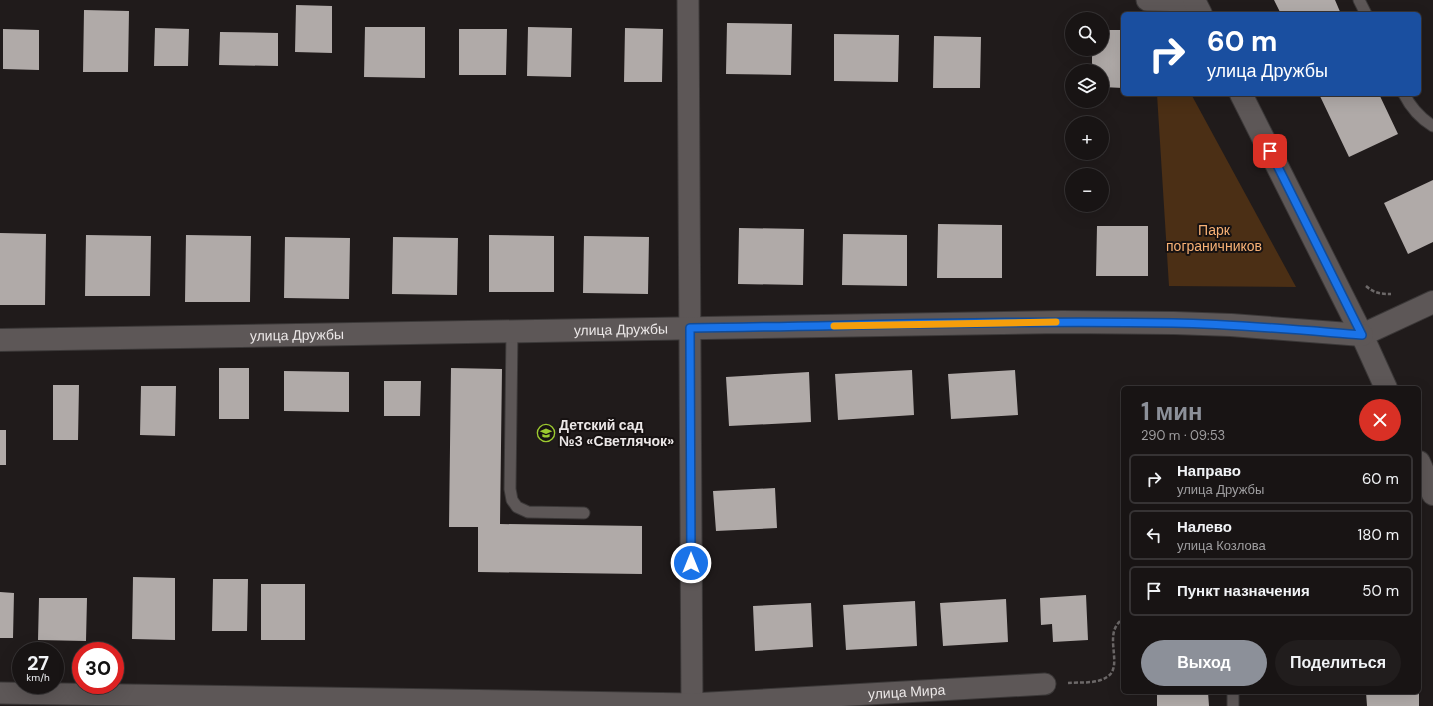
<!DOCTYPE html>
<html lang="ru">
<head>
<meta charset="utf-8">
<style>
	:root { --surface:#181414; --page:#211d1d; --text:#f1f3f6; --muted:#9f9ea0; --line:#363334; --accent:#8c9099 }
	body { margin:0; font-family:"DM Sans",sans-serif; background:var(--page); color:var(--text); height:100vh; display:flex; flex-direction:column; font-size:15px; white-space:nowrap }
	* { box-sizing:border-box; margin:0 }
	p { font-size:13px; color:var(--muted) }
	.icon { flex:none; width:22px; height:22px; fill:none; stroke:currentColor; stroke-width:2; stroke-linecap:round; stroke-linejoin:round }
	.map { position:relative; flex:1; overflow:hidden }
	.details { position:absolute; left:1121px; top:386px; width:300px; height:308px; display:flex; flex-direction:column; background:var(--surface); border-radius:6px; box-shadow:0 4px 16px #0002,0 0 0 1px var(--line) }
	.details>* { flex:none }
	.banner { position:absolute; left:1121px; top:12px; width:300px; height:84px; border-radius:6px; box-shadow:0 4px 16px #0002,0 0 0 1px var(--line); background:#1a4fa0; color:#fff; overflow:hidden }
	.tools { position:absolute; left:1065px; top:12px; display:grid; gap:8px }
	.tools a { display:grid; place-items:center; width:44px; height:44px; border-radius:50%; background:var(--surface); box-shadow:0 4px 16px #0002,0 0 0 1px var(--line); font-size:20px }
	.speed { position:absolute; left:12px; top:642px; display:flex; gap:8px; font-size:20px; font-weight:700; text-align:center }
	.speed>* { display:grid; place-content:center; width:52px; height:52px; border-radius:50%; background:var(--surface); box-shadow:0 4px 16px #0002,0 0 0 1px var(--line); line-height:1 }
	.speed small { font-size:10px; font-weight:400 }
	.speed .limit { border:6px solid #d22; background:#fff; color:#111 }
	.pin { position:absolute; display:grid; place-items:center; width:34px; height:34px; color:#fff; margin:-17px; border-radius:8px; box-shadow:0 2px 6px #0006 }
	.me { position:absolute; width:44px; margin:-22px; rotate:0deg; stroke-linejoin:round; filter:drop-shadow(0 0 3px #0008) }
	.turn { display:flex; align-items:center; gap:14px; height:84px; padding:0 20px; font-size:18px }
	.turn .icon { width:52px; height:52px; stroke-width:2.5 }
	.turn b { display:block; font-size:28px; line-height:34px }
	.round { display:grid; place-items:center; flex:none; width:42px; height:42px; border-radius:21px; background:var(--page) }
	.summary { display:flex; align-items:center; justify-content:space-between; height:68px; padding:0 20px }
	h1 { font-size:24px; font-weight:700; line-height:30px; color:var(--accent) }
	.cta { display:flex; gap:8px; margin-top:auto; padding:8px 20px }
	.cta a { flex:1; height:46px; border-radius:24px; background:var(--accent); color:#fff; font-size:16px; font-weight:700; line-height:46px; text-align:center }
	.cta a+a { background:var(--page); color:var(--text) }
	ul { padding:0; list-style:none }
	li { display:flex; align-items:center; gap:12px; height:50px; margin:0 8px 6px; padding:0 12px; border:2px solid var(--line); border-radius:6px }
	li div { flex:1 }
	li b { display:block; font-size:15px }
	li em { font-style:normal }
	.map>svg:first-child { display:block }
	.green { fill:#4b2f15 }
	.building { fill:#b0aaa8 }
	.lines { fill:none; stroke-linecap:round; stroke-linejoin:round }
	.service-casing { stroke:#3b3838; stroke-width:13 }
	.minor-casing { stroke:#3b3838; stroke-width:23 }
	.tertiary-casing { stroke:#3b3838; stroke-width:24 }
	.path { stroke:#6c6868; stroke-width:2.5; stroke-dasharray:4 2; stroke-linecap:butt }
	.service { stroke:#5d5757; stroke-width:11 }
	.minor { stroke:#5d5757; stroke-width:21 }
	.tertiary { stroke:#5d5757; stroke-width:22 }
	.route-casing { stroke:#114b97; stroke-width:10 }
	.route { stroke:#1a73e8; stroke-width:7 }
	.slow { stroke:#f59e0b; stroke-width:7 }
	.labels { text-anchor:middle; dominant-baseline:central; stroke-width:4; stroke-linejoin:round; paint-order:stroke }
	.park-label { font-size:14px; fill:#f8b175; stroke:#171212 }
	.street-label { font-size:14px; fill:#ebe7e7; stroke:#171212 }
	.poi-label { font-size:14px; font-weight:bold; fill:#ebe7e7; stroke:#171212; text-anchor:start }
</style>
</head>
<body>
<div class="map">
<svg width="1433" height="706" viewBox="0 0 1433 706">
	<rect width="100%" height="100%" fill="#201b1b"/>
	<!-- green -->
	<path class="green" d="M1157,94H1191L1296,287L1169,286Z"/>
	<!-- building -->
	<path class="building" d="M1274,0H1335L1341,14H1281Z
		M296,5L332,6V53L295,52Z
		M84,10L129,11L128,72H83Z
		M727,23L792,24L791,75L726,74Z
		M365,27H425V78L364,77Z
		M528,27L572,28L571,77L527,76Z
		M155,28L189,29L188,66H154Z
		M625,28L663,29L662,82H624Z
		M3,29L39,30V70L3,69Z
		M459,29H507L506,75H459Z
		M1102,30H1123V88L1102,87V71H1092V49H1102Z
		M220,32L278,33V66L219,65Z
		M834,34L899,35L898,82L834,81Z
		M934,36L981,37L980,88H933Z
		M1319,94H1379L1398,134L1349,157Z
		M1433,180V242L1408,254L1384,203Z
		M938,224L1002,225V278H937Z
		M1097,226H1148V276H1096Z
		M739,228L804,229L803,285L738,284Z
		M0,233L46,234L45,305H0Z
		M843,234L907,235V286L842,285Z
		M86,235L151,236L150,296H85Z
		M186,235L251,236L250,302H185Z
		M489,235L554,236V292H489Z
		M584,236L649,237L648,294L583,293Z
		M285,237L350,238L349,299L284,298Z
		M393,237L458,238L457,295L392,294Z
		M219,368H249V419H219Z
		M451,368L502,369L500,524L642,526V574L478,572V527H449Z
		M912,370L914,415L838,420L835,374Z
		M1015,370L1018,415L951,419L948,374Z
		M284,371L349,372V412L284,411Z
		M809,372L811,422L729,426L726,377Z
		M384,381H421L420,416H384Z
		M53,385H79L78,440H53Z
		M141,386H176L175,436L140,435Z
		M0,430H6V465H0Z
		M775,488L777,528L716,531L713,491Z
		M133,577L175,578V640L132,639Z
		M213,579H248L247,631H212Z
		M261,584H305V640H261Z
		M0,592L14,593L13,638H0Z
		M1086,595L1088,640L1053,642L1052,624L1041,625L1040,598Z
		M39,598H87L86,641L38,640Z
		M1006,599L1008,642L943,646L940,603Z
		M915,601L917,646L846,650L843,605Z
		M811,603L813,647L755,651L753,606Z
		M1157,692H1208L1209,706H1157Z
		M1366,692H1419V706H1367Z"/>
	<g class="lines">
		<defs>
			<path id="service" d="M1359,0L1366,14
				M1404,94C1411,108 1420,118 1433,126
				M512,331L510,489L512,500L517,507L528,512L584,513
				M1233,692V706"/>
			<g id="minor">
				<path d="M688,0L692,706"/>
				<path d="M1147,0L1195,1"/>
				<path id="s1" d="M0,693L692,704L1045,684"/>
			</g>
			<g id="tertiary">
				<path d="M1194,0L1201,14"/>
				<path d="M1241,94L1362,335L1386,388"/>
				<path d="M1362,335L1433,302"/>
				<path id="s2" d="M0,340L1062,322L1174,323L1231,325L1362,335"/>
				<path d="M1419,462L1433,494"/>
			</g>
		</defs>
		<!-- service casing -->
		<use href="#service" class="service-casing"/>
		<!-- minor casing -->
		<use href="#minor" class="minor-casing"/>
		<!-- tertiary casing -->
		<use href="#tertiary" class="tertiary-casing"/>
		<!-- path -->
		<path class="path" d="M1366,286C1374,293 1380,294 1391,294
			M1068,683C1080,682 1097,684 1107,677C1125,666 1101,633 1123,619"/>
		<!-- service -->
		<use href="#service" class="service"/>
		<!-- minor -->
		<use href="#minor" class="minor"/>
		<!-- tertiary -->
		<use href="#tertiary" class="tertiary"/>
	</g>
	<g class="lines">
		<defs>
			<path id="route" d="M691,563L690,328C851,326 1012,320 1173,323C1236,324 1299,330 1362,335L1270,151"/>
		</defs>
		<!-- route casing -->
		<use href="#route" class="route-casing"/>
		<!-- route -->
		<use href="#route" class="route"/>
		<!-- slow -->
		<path class="slow" d="M834,326L1056,322"/>
	</g>
	<!-- icons -->
	<defs>
		<symbol id="school-ring" viewBox="-11 -11 22 22"><circle r="9.5" fill="#171212" stroke="#9dca30" stroke-width="1.5"/><path d="M0-5L7-2L0 1L-7-2ZM-4 1L0 2.5L4 1V4Q0 6-4 4Z" fill="#9dca30"/></symbol>
	</defs>
	<g fill-rule="evenodd">
		<use href="#school-ring" x="536" y="423" width="20" height="20"/>
	</g>
	<g class="labels">
		<!-- park labels -->
		<g class="park-label">
			<text x="1214" y="230">Парк<tspan x="1214" dy="16">пограничников</tspan></text>
		</g>
		<!-- street labels -->
		<g class="street-label">
			<text stroke="none"><textPath href="#s2" startOffset="621">улица Дружбы</textPath></text>
			<text stroke="none"><textPath href="#s2" startOffset="297">улица Дружбы</textPath></text>
			<text stroke="none"><textPath href="#s1" startOffset="907">улица Мира</textPath></text>
		</g>
		<!-- poi labels -->
		<g class="poi-label">
			<text x="559" y="425">Детский сад<tspan x="559" dy="16">№3 «Светлячок»</tspan></text>
		</g>
	</g>
</svg>
<div class="tools">
<a><svg class="icon" aria-label="search" viewBox="0 0 24 24"><circle cx="10" cy="10" r="6"/><path d="M15 15l6 6"/></svg></a>
<a><svg class="icon" aria-label="layers" viewBox="0 0 24 24"><path d="M12 4l9 5-9 5-9-5zM3 14l9 5 9-5"/></svg></a>
<a>+</a>
<a>−</a>
</div>
<div class="speed"><div>27<small>km/h</small></div><div class="limit">30</div></div>
<div class="pin" style="left:1270px;top:151px;background:#d93025"><svg class="icon" aria-label="arrive" viewBox="0 0 24 24"><path d="M6 21V4h12l-3 4 3 4H6"/></svg></div>
<svg class="me" style="left:691px;top:563px" viewBox="-20 -20 40 40"><circle r="17" fill="#1a73e8" stroke="#fff" stroke-width="3"/><path d="M0-11L8 9 0 5-8 9z" fill="#fff"/></svg>
<div class="banner">
<div class="turn"><svg class="icon" aria-label="right" viewBox="0 0 24 24"><path d="M7 20v-9h11M14 6l5 5-5 5"/></svg><div><b>60 m</b>улица Дружбы</div></div>
</div>
<section class="details">
<div class="summary"><div><h1>1 мин</h1><p>290 m · 09:53</p></div><a class="round" style="background:#d93025;color:#fff"><svg class="icon" aria-label="close" viewBox="0 0 24 24"><path d="M6 6l12 12M18 6L6 18"/></svg></a></div>
<ul>
<li><svg class="icon" aria-label="right" viewBox="0 0 24 24"><path d="M7 20v-9h11M14 6l5 5-5 5"/></svg><div><b>Направо</b><p>улица Дружбы</p></div><em>60 m</em></li>
<li><svg class="icon" aria-label="left" viewBox="0 0 24 24"><path d="M17 20v-9H6M10 6l-5 5 5 5"/></svg><div><b>Налево</b><p>улица Козлова</p></div><em>180 m</em></li>
<li><svg class="icon" aria-label="arrive" viewBox="0 0 24 24"><path d="M6 21V4h12l-3 4 3 4H6"/></svg><div><b>Пункт назначения</b></div><em>50 m</em></li>
</ul>
<div class="cta"><a>Выход</a><a>Поделиться</a></div>
</section>
</div>
</body>
</html>
